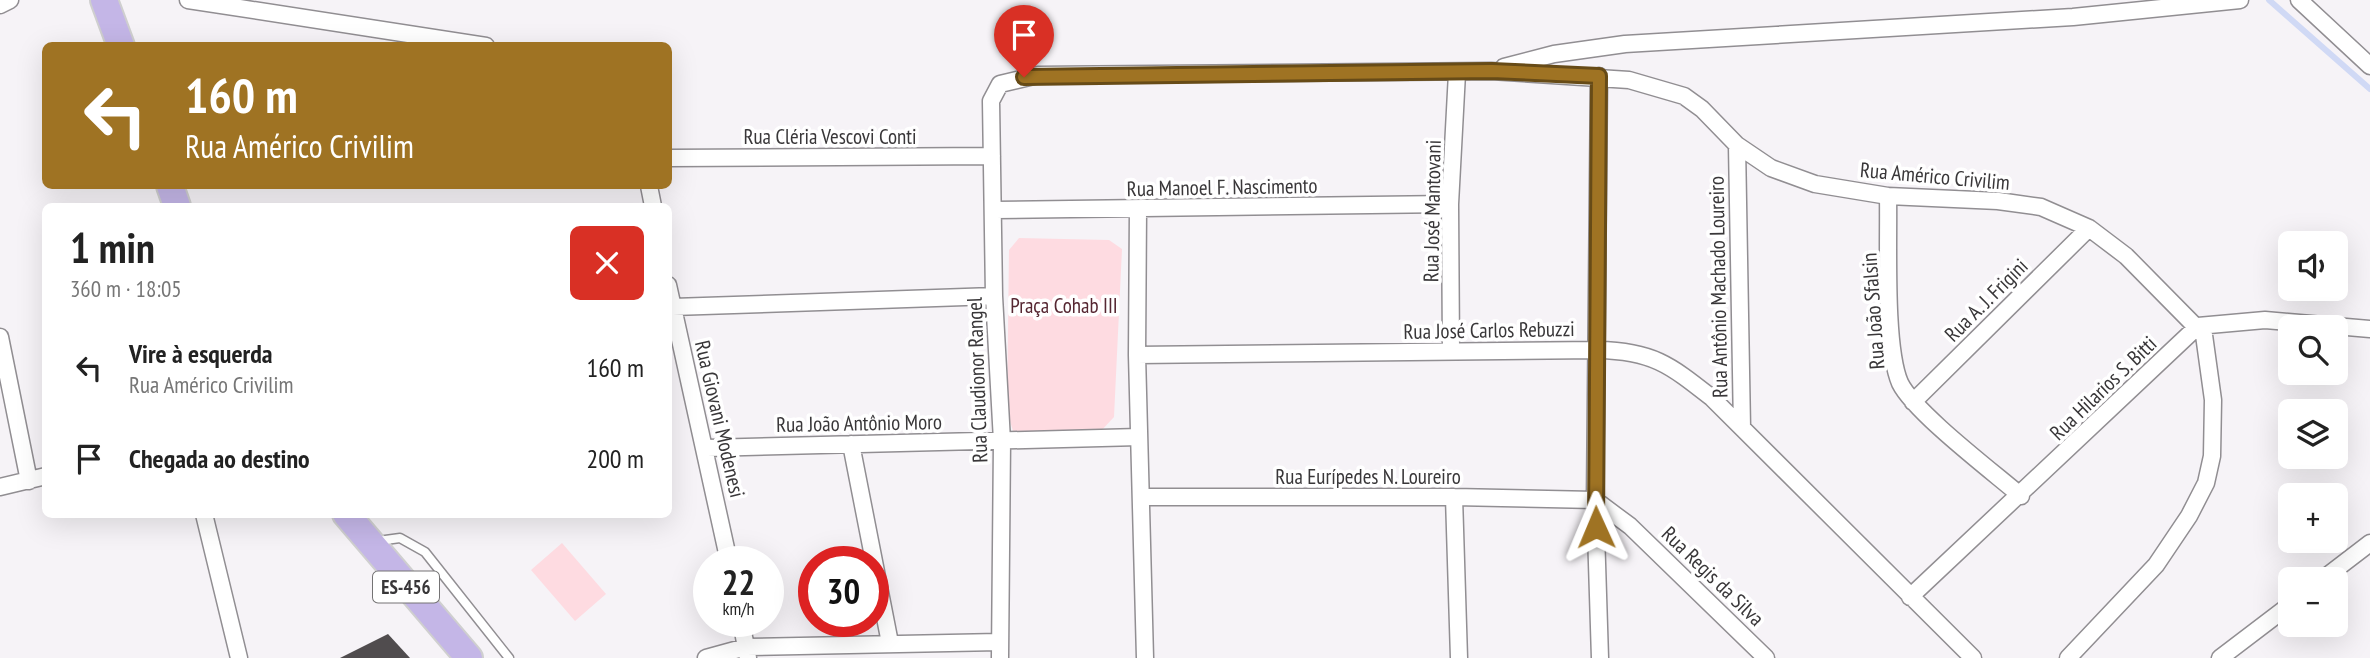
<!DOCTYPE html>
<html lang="pt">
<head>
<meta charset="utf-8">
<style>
	:root { --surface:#fff; --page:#f6f6f6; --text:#222; --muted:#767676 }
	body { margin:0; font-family:"PT Sans Narrow",sans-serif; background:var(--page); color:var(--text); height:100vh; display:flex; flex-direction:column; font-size:26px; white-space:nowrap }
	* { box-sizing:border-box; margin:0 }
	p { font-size:23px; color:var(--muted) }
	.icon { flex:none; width:38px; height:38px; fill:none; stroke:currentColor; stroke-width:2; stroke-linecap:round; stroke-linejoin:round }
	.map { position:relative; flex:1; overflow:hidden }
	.sheet { position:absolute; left:42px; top:203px; width:630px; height:315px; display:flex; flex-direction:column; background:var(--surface); border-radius:10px; box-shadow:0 7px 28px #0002 }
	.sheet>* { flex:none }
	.banner { position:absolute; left:42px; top:42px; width:630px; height:147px; border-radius:10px; box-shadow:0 7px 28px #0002; background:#9f7323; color:#fff; overflow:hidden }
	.controls { position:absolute; left:2278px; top:231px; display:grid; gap:14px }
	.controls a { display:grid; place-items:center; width:70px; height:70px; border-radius:10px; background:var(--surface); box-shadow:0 7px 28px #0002; font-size:35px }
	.speed { position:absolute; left:693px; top:546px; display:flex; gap:14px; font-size:35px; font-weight:700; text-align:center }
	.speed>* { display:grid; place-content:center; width:91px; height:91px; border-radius:50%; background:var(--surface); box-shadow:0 7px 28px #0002; line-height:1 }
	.speed small { font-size:18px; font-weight:400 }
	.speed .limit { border:10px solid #d22; background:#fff; color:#111 }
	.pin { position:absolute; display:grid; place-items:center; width:60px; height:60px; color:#fff; margin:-72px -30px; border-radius:50% 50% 50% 0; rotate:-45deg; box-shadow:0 0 7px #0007 }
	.pin .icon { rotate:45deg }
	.me { position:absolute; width:77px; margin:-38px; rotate:359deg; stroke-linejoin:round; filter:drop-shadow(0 0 5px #0008) }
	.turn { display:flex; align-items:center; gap:24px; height:147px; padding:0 28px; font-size:32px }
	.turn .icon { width:91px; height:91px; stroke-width:2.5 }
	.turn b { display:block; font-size:49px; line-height:60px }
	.round { display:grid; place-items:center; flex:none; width:74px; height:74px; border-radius:10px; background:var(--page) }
	.overview { display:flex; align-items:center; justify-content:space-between; height:119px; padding:0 28px }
	h1 { font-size:42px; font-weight:800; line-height:52px }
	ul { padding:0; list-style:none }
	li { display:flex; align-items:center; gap:21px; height:91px; padding:0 28px }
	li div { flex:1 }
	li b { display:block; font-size:26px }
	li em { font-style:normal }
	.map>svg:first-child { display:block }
	.green { fill:#fedbe1 }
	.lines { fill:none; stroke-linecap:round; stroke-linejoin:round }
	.stream { stroke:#d0d9f5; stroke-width:6 }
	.building { fill:#504c4e }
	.service-casing { stroke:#918e92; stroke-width:11 }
	.minor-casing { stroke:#918e92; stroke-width:19 }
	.primary-casing { stroke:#cfcfcf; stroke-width:30 }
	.service { stroke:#fff; stroke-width:8 }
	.minor { stroke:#fff; stroke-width:16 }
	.primary { stroke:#c4b6e7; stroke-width:26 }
	.route-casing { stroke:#674b17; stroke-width:18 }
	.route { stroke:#9f7323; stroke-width:12 }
	.labels { text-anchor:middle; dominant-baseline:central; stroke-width:7; stroke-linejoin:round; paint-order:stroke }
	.shield { fill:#fff; stroke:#747374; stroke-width:2 }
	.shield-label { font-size:19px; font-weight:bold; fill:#393739 }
	.street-label { font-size:21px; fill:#393739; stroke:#fff }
	.park-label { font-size:21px; fill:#562732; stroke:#fff }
</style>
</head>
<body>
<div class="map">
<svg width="2370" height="658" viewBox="0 0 2370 658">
	<rect width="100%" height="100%" fill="#f6f3f7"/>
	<!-- green -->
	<path class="green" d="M1019,238L1109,240L1122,249L1114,417L1100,432L1014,434L1007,412L1009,250Z
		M562,543L606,594L575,621L531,570Z"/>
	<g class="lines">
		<!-- stream -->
		<path class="stream" d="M2269,0L2370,89"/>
	</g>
	<!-- building -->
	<path class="building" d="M388,634L410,658H340Z"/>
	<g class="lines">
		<defs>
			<path id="service" d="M378,541L400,538L425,552L509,658"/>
			<path id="minor" d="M188,0L486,46
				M2299,0L2370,66
				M0,5L10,0
				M1504,67L1554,54L1625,44L2073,17L2240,0
				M1599,76L1595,500L1600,658
				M1737,145L1742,428
				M668,158L992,156
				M649,186L653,206
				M1888,196C1889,240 1884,346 1900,383C1914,412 1993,472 2021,496
				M995,210L1450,204
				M1138,210L1137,355L1145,658
				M668,285L729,562
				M673,307L994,296
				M0,337L29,481
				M1451,351L1450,204L1457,73
				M1137,355L1598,350C1653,351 1670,365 1712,398L1973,658
				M1913,402L2089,228
				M851,444L890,643
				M707,448L1139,437
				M0,487L46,476
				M1141,497H1454L1595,500L1630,526L1766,658
				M1454,497L1459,658
				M204,514L239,658
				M2323,579L2370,543
				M1910,597L2198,326L2265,320L2370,329
				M741,621L748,658
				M706,658L746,647L999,642
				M1000,658L1002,441L994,296L991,101L1000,84L1038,75L1491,71L1629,80L1684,96L1702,109L1737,145L1771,168L1815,184L1888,196L1998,201L2041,207L2089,228L2126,256L2204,335L2213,400L2212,456L2206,483L2189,516L2156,565L2068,658
				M2220,658L2291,604"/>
			<path id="primary" d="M104,0L121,46
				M170,186L177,206
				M346,514L469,658"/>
		</defs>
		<!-- service casing -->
		<use href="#service" class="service-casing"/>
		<!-- minor casing -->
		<use href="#minor" class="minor-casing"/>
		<!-- primary casing -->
		<use href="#primary" class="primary-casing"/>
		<!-- service -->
		<use href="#service" class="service"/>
		<!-- minor -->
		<use href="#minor" class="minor"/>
		<!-- primary -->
		<use href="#primary" class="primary"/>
	</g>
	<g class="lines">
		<defs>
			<path id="route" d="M1024,77L1492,71L1599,76L1596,527"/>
		</defs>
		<!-- route casing -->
		<use href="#route" class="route-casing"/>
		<!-- route -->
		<use href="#route" class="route"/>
	</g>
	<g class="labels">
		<!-- shield labels -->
		<rect class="shield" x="373" y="571.5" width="66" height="31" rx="5"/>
		<g class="shield-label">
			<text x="406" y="587">ES-456</text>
		</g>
		<!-- street labels -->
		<g class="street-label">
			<text x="830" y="136">Rua Cléria Vescovi Conti</text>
			<text transform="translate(1935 176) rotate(5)">Rua Américo Crivilim</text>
			<text transform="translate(1222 187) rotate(-1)">Rua Manoel F. Nascimento</text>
			<text transform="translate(1432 211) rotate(-89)">Rua José Mantovani</text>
			<text transform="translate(1718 287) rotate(-91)">Rua Antônio Machado Loureiro</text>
			<text transform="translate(1986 300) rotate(-45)">Rua A. J. Frigini</text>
			<text transform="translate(1873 311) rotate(-94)">Rua João Sfalsin</text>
			<text transform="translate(1489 330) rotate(-1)">Rua José Carlos Rebuzzi</text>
			<text transform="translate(977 380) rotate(-92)">Rua Claudionor Rangel</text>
			<text transform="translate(2103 388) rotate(-44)">Rua Hilarios S. Bitti</text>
			<text transform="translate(720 419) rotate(77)">Rua Giovani Modenesi</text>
			<text transform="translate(859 423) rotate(-1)">Rua João Antônio Moro</text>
			<text x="1368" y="476">Rua Eurípedes N. Loureiro</text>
			<text transform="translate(1713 576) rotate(44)">Rua Regis da Silva</text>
		</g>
		<!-- park labels -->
		<g class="park-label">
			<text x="1064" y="305">Praça Cohab III</text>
		</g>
	</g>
</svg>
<div class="controls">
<a><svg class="icon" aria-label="sound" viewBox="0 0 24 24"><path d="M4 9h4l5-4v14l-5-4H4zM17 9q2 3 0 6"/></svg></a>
<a><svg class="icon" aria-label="search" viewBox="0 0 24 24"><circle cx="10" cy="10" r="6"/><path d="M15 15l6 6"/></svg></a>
<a><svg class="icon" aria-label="layers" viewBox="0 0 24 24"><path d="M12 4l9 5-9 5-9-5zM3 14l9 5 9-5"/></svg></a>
<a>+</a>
<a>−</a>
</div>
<div class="speed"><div>22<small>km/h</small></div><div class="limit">30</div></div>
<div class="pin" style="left:1024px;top:77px;background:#d93025"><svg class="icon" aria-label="arrive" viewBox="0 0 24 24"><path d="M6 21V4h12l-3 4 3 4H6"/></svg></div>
<svg class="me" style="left:1596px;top:527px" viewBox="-20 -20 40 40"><path d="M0-17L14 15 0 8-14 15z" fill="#9f7323" stroke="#fff" stroke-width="4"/></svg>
<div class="banner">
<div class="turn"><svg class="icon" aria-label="left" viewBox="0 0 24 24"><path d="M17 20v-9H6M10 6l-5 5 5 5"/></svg><div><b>160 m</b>Rua Américo Crivilim</div></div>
</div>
<section class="sheet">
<div class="overview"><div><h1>1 min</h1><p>360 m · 18:05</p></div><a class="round" style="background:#d93025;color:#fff"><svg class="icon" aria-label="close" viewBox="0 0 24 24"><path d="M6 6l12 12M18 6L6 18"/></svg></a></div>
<ul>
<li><svg class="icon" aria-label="left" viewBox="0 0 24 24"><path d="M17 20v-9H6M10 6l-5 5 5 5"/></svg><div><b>Vire à esquerda</b><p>Rua Américo Crivilim</p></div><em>160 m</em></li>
<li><svg class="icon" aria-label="arrive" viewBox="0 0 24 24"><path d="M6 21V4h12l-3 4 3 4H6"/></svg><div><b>Chegada ao destino</b></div><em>200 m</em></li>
</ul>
</section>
</div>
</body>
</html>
